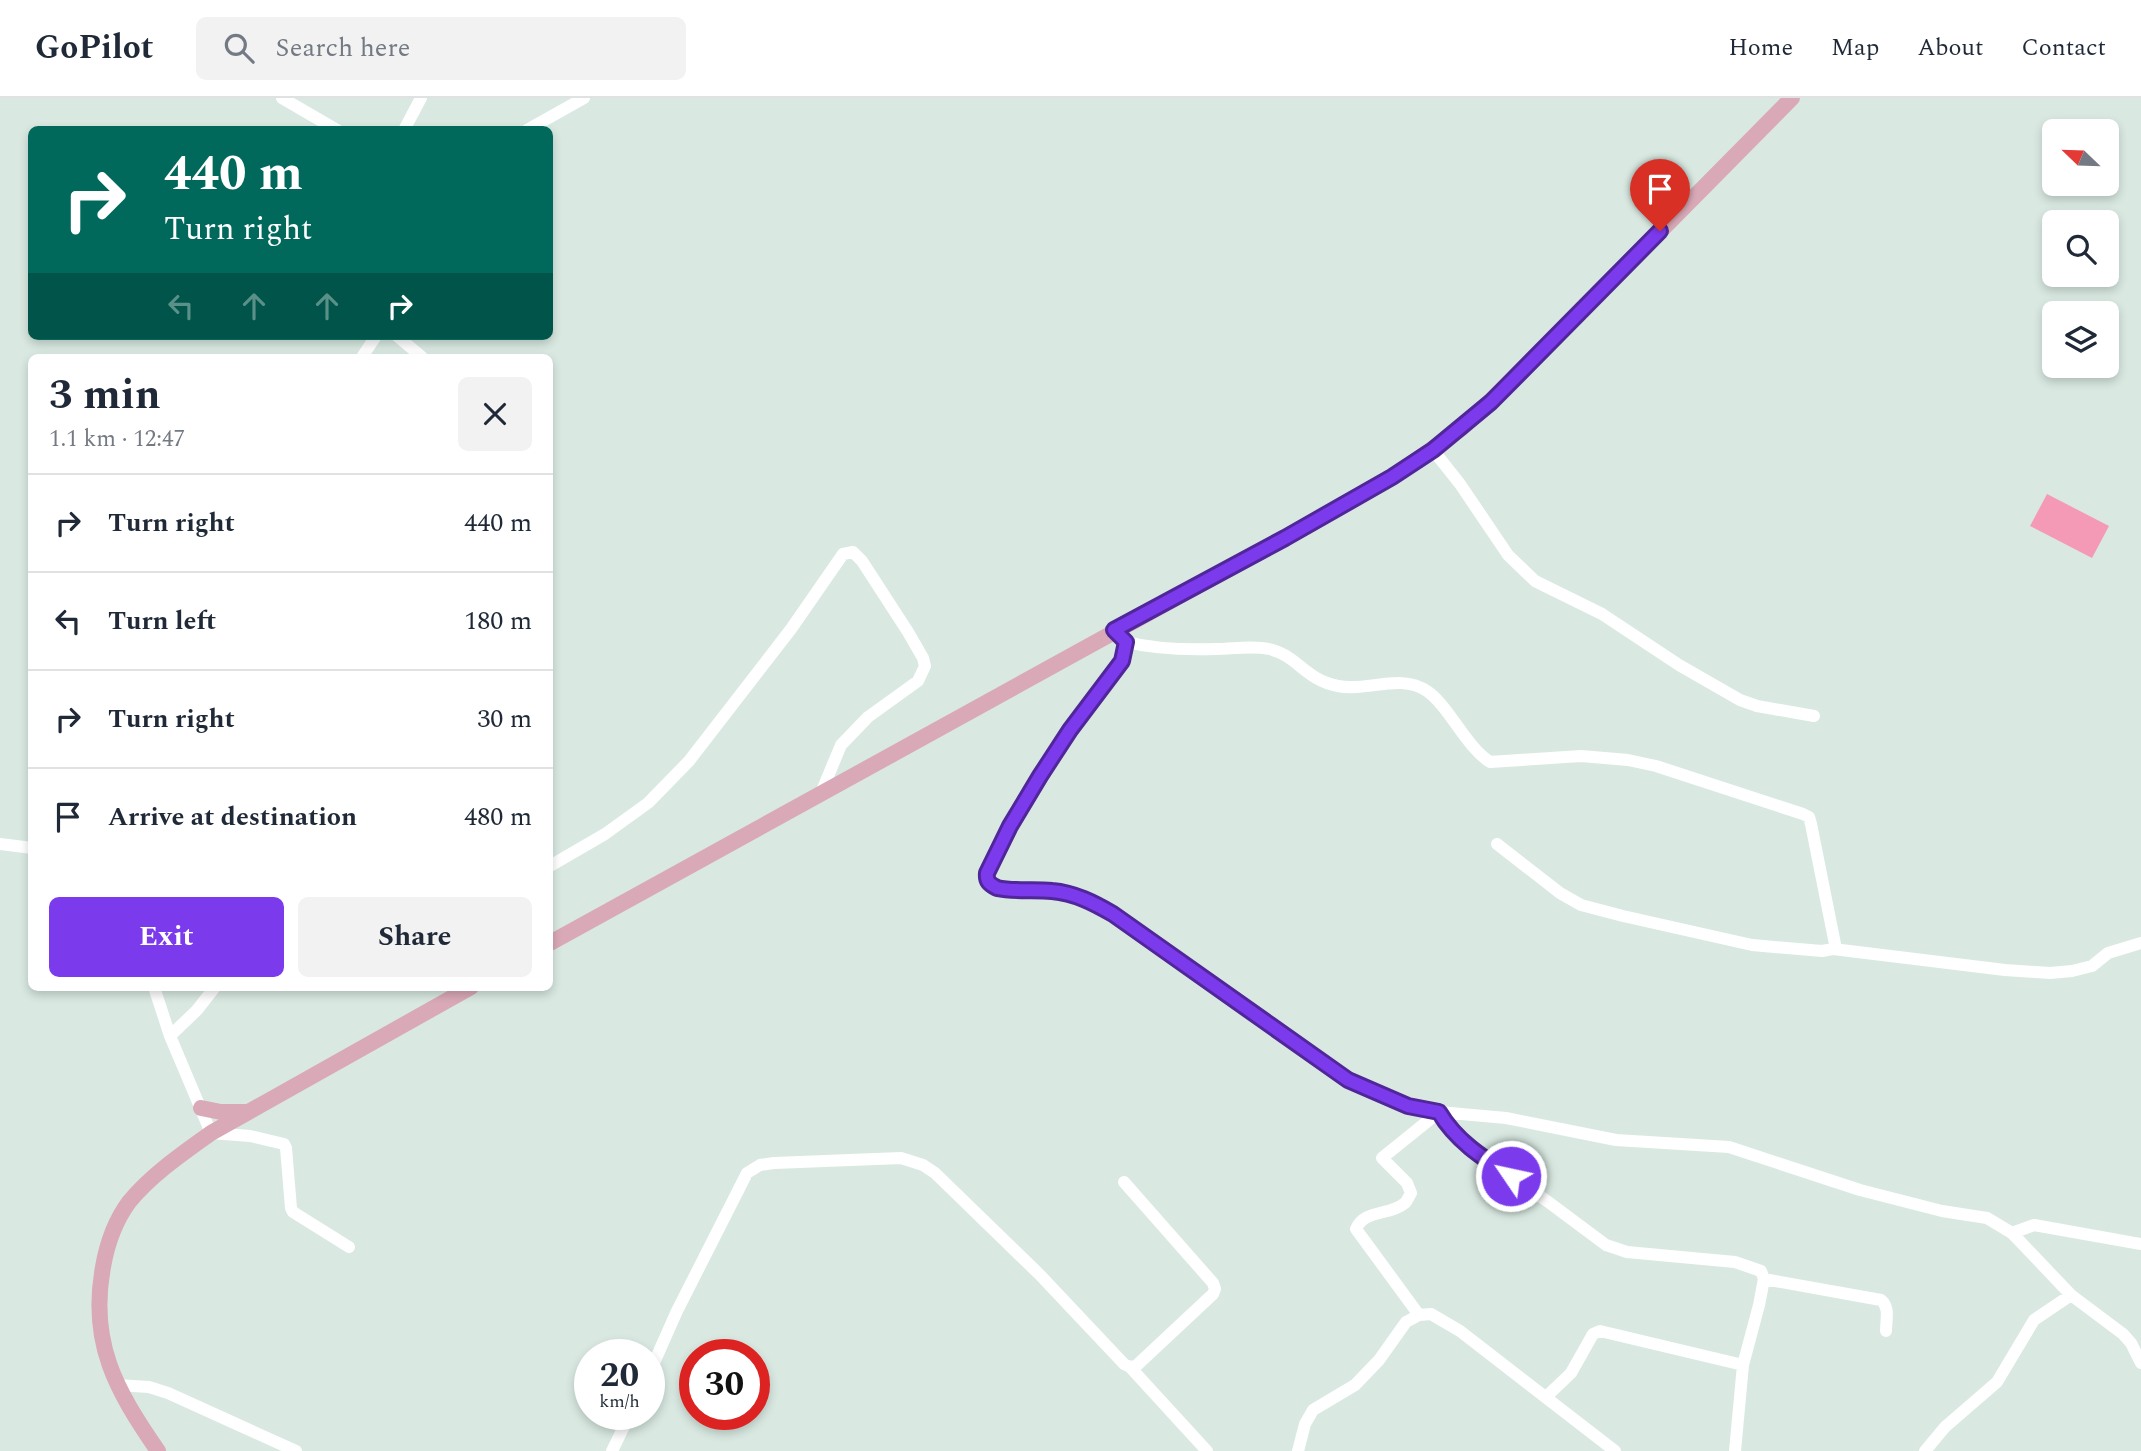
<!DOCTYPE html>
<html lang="en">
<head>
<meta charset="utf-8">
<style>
	:root { --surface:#fff; --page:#f2f2f3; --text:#1f2937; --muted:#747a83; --line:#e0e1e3; --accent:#7c3aed }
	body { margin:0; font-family:Spectral,serif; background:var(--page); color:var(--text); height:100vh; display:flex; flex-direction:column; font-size:26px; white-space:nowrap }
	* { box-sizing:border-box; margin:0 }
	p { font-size:23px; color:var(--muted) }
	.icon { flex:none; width:38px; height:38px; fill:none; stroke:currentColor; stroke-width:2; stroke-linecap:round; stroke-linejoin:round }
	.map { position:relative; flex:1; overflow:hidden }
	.side { position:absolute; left:28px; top:256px; width:525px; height:637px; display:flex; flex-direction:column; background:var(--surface); border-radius:10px; box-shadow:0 4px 10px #0003 }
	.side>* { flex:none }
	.banner { position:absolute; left:28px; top:28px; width:525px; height:214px; border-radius:10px; box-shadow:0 4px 10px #0003; background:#00695c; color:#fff; overflow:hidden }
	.needle { width:46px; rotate:293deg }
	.fabs { position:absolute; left:2042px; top:21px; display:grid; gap:14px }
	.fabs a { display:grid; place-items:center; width:77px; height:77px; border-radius:10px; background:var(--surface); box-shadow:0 4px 10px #0003; font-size:35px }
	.speed { position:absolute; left:574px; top:1241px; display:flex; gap:14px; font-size:35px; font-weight:700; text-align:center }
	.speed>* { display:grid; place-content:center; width:91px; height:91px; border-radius:50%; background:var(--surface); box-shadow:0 4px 10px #0003; line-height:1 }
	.speed small { font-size:18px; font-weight:400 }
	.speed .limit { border:10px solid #d22; background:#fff; color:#111 }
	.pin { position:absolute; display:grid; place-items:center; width:60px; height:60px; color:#fff; margin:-72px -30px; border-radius:50% 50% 50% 0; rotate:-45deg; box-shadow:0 0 7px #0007 }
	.pin .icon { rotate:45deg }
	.me { position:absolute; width:77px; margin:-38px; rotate:304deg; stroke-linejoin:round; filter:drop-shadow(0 0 5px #0008) }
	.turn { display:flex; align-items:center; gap:24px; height:147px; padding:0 21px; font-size:32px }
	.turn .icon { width:91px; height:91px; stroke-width:2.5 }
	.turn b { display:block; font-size:49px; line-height:60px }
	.lanes { display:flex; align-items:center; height:66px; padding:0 21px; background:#0003; justify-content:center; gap:35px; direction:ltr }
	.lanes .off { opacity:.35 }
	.round { display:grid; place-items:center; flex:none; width:74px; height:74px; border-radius:10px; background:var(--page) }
	.summary { display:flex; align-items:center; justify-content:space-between; height:119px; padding:0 21px }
	h1 { font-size:42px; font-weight:700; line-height:52px }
	.primary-button { display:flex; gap:14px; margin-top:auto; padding:14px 21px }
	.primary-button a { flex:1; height:80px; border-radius:10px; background:var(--accent); color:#fff; font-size:28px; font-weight:700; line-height:80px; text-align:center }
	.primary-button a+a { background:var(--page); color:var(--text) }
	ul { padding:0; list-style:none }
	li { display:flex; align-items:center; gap:21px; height:98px; padding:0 21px; border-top:2px solid var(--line) }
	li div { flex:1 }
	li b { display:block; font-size:26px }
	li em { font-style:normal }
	header { display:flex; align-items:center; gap:42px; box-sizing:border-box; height:98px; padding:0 35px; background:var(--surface); border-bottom:2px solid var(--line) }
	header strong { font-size:33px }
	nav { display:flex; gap:38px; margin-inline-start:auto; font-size:24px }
	.search { width:490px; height:63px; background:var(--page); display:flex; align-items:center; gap:18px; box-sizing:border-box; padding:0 24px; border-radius:10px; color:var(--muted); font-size:26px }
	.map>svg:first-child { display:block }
	.green { fill:#f59ab6 }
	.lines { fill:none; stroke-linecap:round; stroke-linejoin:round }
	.minor { stroke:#fff; stroke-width:12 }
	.major { stroke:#daa9b8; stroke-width:16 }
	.route-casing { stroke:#51269a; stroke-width:18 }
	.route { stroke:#7c3aed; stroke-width:12 }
</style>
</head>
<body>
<header>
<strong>GoPilot</strong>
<div class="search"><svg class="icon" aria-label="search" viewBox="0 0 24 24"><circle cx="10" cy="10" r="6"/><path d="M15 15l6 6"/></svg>Search here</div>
<nav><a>Home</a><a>Map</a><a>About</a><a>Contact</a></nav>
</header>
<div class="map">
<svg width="2141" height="1353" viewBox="0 0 2141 1353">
	<rect width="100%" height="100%" fill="#d9e9e2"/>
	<!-- green -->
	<path class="green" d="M2047,396L2109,428L2092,460L2030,428Z"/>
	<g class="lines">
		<!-- minor -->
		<path class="minor" d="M282,0L337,32
			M404,32L421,0
			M527,32L584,0
			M397,238L422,259
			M362,259L376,238
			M1433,352L1460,386L1508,457L1535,483L1602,516L1679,567L1740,602L1757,608L1814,618
			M1114,532L1126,544L1122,563L1083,614L1040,678L1010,728L987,775L986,781L990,786L997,790L1054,793L1084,800L1099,808L1348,982L1408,1008L1439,1014L1506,1020L1616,1042L1729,1049L1860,1092L1942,1113L1987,1120L2012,1135L2071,1197L2123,1236L2131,1245L2141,1265
			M1126,544C1155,551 1186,552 1216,551C1233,551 1252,547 1269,551C1297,557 1305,582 1338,588C1367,594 1400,575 1427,593C1449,608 1466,649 1490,664L1581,658L1628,662L1656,668L1803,716L1809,719L1811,726L1835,846L1833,851
			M0,746L32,750
			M1497,746L1560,795L1581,807L1623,818L1752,847L1822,853L1833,851L2005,872L2050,875L2072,873L2092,868L2108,855L2141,845
			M550,768L605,736L648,705L689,663L791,531L834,469L843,456L853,454L862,463L908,534L923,560L925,568L918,583L868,619L841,647L821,695
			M154,889L170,938L211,1035L250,1038L284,1046L286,1050L291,1110L293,1114L349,1149
			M170,938L197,912L215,889
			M2012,1135L2034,1127L2141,1146
			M1764,1181L1881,1202C1890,1209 1886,1222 1886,1233
			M1419,1217L1356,1131C1364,1111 1390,1118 1405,1105C1408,1102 1409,1098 1411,1095L1407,1085L1382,1060L1439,1014L1449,1031L1474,1054L1547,1103L1606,1147L1627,1154L1735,1164L1761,1173L1764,1181L1759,1207L1743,1267L1735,1353
			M1130,1269L1207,1353
			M649,1276L677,1213L747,1075L760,1067L774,1065L901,1060L923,1067L935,1075L1039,1176L1124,1266L1130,1269L1136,1268L1213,1196L1215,1191L1213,1185L1124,1084
			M117,1287L149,1289L168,1295L296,1353
			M1546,1299L1571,1275L1593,1236L1600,1233L1743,1267
			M612,1353L630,1316
			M1298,1353L1305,1326L1313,1312L1355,1287L1379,1262L1406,1224L1419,1217L1431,1216L1460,1233L1615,1353
			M1925,1353L1945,1329L1997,1284L2034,1222L2071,1197"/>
		<!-- major -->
		<path class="major" d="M550,845L1285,440L1392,379L1462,330L1531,264L1792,0
			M201,1010L221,1014H245
			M158,1353C116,1292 89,1245 103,1169C107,1146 115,1123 129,1104C151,1077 183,1055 211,1035L471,889"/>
	</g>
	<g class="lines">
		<defs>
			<path id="route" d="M1511,1078C1483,1060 1456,1043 1439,1014L1408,1008L1348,982L1113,816C1094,805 1075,795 1052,793C1034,791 1015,794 997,790C990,786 986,784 987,775L1010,728L1040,678L1070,632L1122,563L1126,544L1114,532L1285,440L1392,379L1433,352L1491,304L1660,133"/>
		</defs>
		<!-- route casing -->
		<use href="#route" class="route-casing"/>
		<!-- route -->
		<use href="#route" class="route"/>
	</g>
</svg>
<div class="fabs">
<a><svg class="needle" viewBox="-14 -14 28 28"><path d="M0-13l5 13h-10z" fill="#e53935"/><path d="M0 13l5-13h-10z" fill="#747a83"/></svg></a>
<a><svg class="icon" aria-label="search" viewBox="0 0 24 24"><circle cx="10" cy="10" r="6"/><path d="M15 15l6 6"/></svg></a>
<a><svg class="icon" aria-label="layers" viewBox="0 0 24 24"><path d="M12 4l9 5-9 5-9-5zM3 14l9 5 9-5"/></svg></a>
</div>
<div class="speed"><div>20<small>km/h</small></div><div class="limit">30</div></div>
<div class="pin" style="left:1660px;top:133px;background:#d93025"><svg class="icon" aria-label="arrive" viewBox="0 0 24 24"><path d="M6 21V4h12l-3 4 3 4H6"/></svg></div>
<svg class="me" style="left:1511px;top:1078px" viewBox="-20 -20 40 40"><circle r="17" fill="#7c3aed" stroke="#fff" stroke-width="3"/><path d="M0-11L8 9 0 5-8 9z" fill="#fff"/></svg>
<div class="banner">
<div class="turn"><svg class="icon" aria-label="right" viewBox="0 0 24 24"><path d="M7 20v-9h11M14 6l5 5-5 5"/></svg><div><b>440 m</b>Turn right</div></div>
<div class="lanes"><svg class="icon off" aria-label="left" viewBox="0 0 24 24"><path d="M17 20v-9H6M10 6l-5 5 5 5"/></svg><svg class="icon off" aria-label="ahead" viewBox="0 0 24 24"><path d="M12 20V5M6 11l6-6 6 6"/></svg><svg class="icon off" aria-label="ahead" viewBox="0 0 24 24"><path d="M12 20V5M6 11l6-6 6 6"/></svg><svg class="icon" aria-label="right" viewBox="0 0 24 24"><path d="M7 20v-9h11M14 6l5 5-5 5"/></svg></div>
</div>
<section class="side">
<div class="summary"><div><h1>3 min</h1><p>1.1 km · 12:47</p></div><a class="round"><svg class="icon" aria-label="close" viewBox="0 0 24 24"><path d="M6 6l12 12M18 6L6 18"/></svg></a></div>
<ul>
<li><svg class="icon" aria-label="right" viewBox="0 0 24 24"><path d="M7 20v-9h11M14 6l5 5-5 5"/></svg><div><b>Turn right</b></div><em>440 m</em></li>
<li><svg class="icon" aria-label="left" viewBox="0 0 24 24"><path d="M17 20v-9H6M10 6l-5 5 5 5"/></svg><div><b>Turn left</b></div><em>180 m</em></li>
<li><svg class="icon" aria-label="right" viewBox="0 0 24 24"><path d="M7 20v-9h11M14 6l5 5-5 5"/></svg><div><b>Turn right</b></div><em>30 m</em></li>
<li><svg class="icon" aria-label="arrive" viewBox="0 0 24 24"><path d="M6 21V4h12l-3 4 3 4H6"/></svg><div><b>Arrive at destination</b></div><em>480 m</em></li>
</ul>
<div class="primary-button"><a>Exit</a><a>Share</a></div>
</section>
</div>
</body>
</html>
